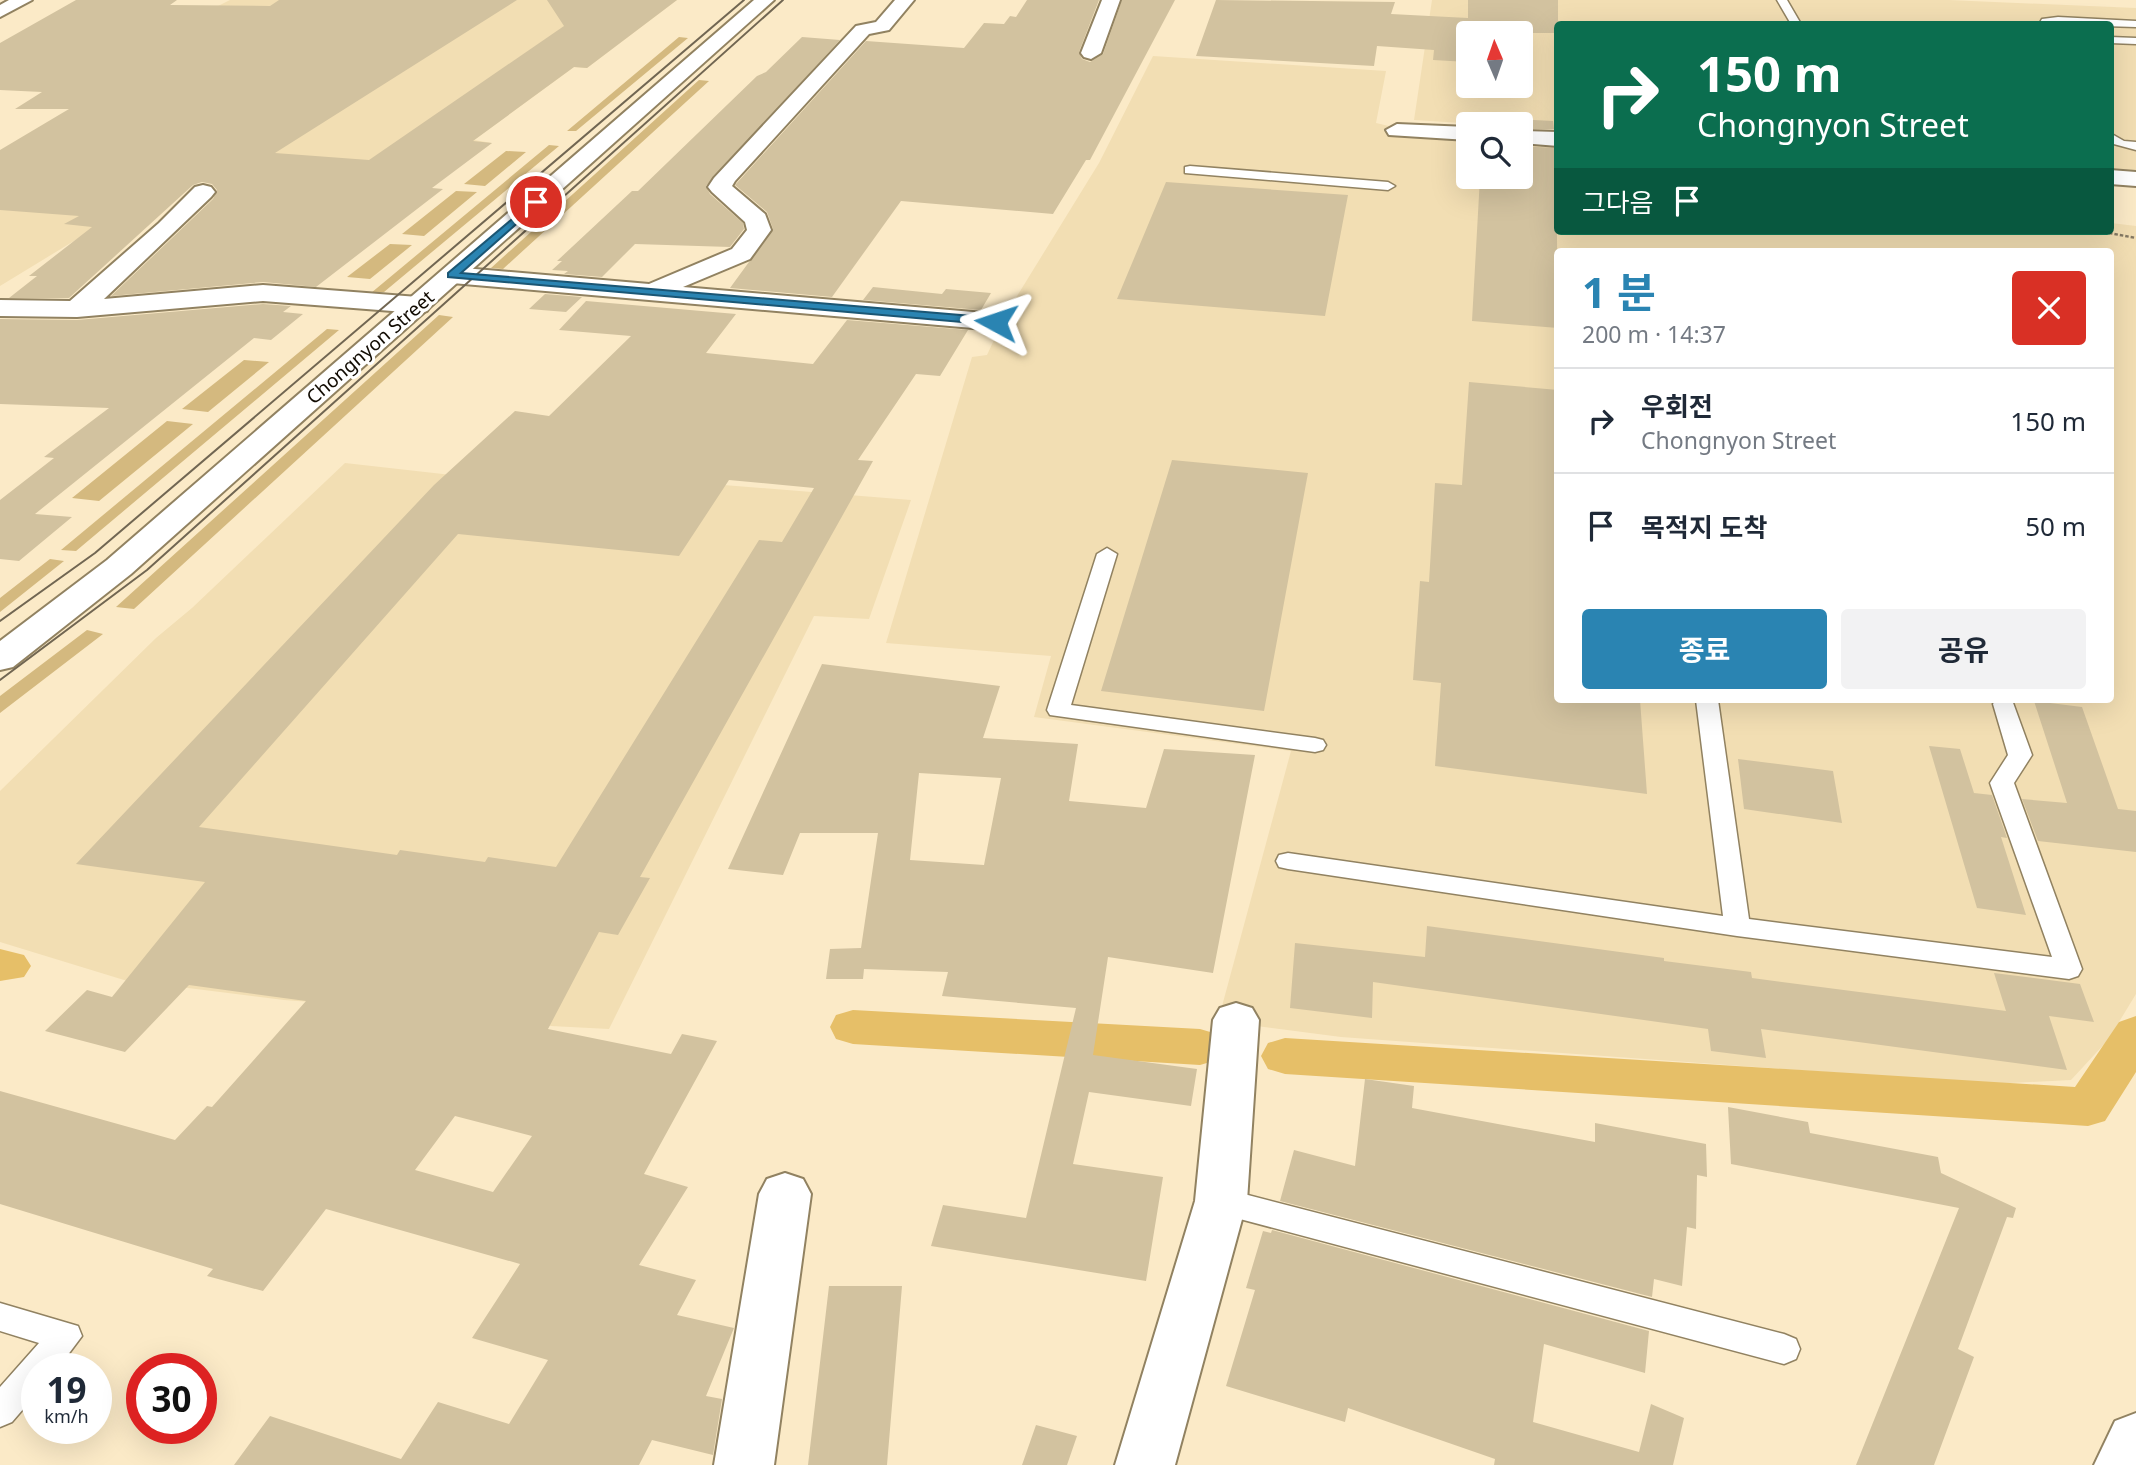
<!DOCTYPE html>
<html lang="ko">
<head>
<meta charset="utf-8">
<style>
	:root { --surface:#fff; --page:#f2f2f3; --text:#1f2937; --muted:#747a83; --line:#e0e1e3; --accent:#2a84b2 }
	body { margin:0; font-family:"Noto Sans","Noto Sans KR",sans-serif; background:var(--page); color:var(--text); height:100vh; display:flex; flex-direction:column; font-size:26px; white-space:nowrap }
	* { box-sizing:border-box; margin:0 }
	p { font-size:23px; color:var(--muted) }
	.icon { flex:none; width:38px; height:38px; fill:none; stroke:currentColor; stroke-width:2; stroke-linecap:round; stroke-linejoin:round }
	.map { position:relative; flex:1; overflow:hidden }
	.drawer { position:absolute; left:1554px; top:248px; width:560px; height:455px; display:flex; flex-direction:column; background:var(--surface); border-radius:7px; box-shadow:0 7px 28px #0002 }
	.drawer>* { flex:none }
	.guide { position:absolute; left:1554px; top:21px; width:560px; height:214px; border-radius:7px; box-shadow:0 7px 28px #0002; background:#0b6e4f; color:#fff; overflow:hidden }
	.needle { width:46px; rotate:358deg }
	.fabs { position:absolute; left:1456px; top:21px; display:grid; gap:14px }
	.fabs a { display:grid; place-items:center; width:77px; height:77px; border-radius:7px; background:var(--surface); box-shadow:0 7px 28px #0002; font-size:35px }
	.speed { position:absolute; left:21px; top:1353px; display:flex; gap:14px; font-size:35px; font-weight:700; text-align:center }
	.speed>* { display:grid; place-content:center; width:91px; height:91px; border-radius:50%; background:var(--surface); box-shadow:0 7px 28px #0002; line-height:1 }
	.speed small { font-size:18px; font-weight:400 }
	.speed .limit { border:10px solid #d22; background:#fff; color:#111 }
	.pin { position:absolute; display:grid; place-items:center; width:60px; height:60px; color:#fff; margin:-30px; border:4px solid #fff; border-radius:50%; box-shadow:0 2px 7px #0007 }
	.me { position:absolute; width:77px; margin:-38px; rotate:275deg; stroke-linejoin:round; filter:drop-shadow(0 0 5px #0008) }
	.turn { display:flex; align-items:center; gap:24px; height:147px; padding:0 28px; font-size:32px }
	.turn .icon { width:91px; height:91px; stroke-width:2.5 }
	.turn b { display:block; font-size:49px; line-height:60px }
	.then { display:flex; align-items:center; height:66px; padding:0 28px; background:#0003; gap:14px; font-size:26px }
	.round { display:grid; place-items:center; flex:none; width:74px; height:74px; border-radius:7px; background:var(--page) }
	.head { display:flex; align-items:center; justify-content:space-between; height:119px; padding:0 28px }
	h1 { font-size:42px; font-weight:700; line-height:52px; color:var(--accent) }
	.cta { display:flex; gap:14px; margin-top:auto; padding:14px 28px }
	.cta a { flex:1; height:80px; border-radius:7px; background:var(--accent); color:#fff; font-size:28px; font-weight:700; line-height:80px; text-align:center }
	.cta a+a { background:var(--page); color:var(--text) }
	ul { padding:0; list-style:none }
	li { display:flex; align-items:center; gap:21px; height:105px; padding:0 28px; border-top:2px solid var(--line) }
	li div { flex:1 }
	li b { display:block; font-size:26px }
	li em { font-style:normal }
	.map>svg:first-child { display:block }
	.built { fill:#f2deb3; fill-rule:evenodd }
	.green { fill:#d4b97f }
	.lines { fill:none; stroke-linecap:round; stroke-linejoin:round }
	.canal { fill:#e6bf68; fill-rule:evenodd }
	.building { fill:#d2c29f; fill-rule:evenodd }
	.lane-casing { stroke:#918261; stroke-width:3 }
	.street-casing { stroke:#918261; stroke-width:4 }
	.secondary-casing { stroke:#918261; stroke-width:4 }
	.primary-casing { stroke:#918261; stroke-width:4 }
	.path { stroke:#847863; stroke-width:2.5; stroke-dasharray:3.5 2; stroke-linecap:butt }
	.lane { fill:#fff; fill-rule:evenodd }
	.street { fill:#fff; fill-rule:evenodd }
	.secondary { fill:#fff; fill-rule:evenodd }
	.primary { fill:#fff; fill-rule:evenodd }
	.tram { stroke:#716652; stroke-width:2 }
	.route { fill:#2a84b2; stroke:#1b5674; stroke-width:2 }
	.labels { text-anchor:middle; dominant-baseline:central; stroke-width:6; stroke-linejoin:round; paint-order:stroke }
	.far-street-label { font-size:19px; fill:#110b02; stroke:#fff }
</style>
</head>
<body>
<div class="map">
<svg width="2136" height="1465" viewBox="0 0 2136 1465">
	<rect width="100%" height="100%" fill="#fbeac7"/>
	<!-- built -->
	<path class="built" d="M230,0H677L587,68L574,67L474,140L492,143L459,167L396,192L161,117L210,10Z
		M1432,0H1949L2136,8V171L2111,169L2110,24H1558L1557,129L1414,120ZM1468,33H1521V86H1468Z
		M1153,56L1386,71L1376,123L1419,133L1468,136V177H1521V140L1557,142L1558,231H2110L2111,223L2136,226V994L2108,1040L2071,1080L1991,1084L1341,1037L1218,1021L1291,751L1034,717L1051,656L886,643L972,357L987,355L1006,314L1099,163ZM1558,252H2110V700H1558Z
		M0,174L156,191L0,286Z
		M345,463L505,481L524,469L911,500L869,619L814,616L609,1029L551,1026L475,1014L284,1000L124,980L0,942V791L156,638L192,608Z"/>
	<!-- green -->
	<path class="green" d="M679,37L688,38L576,131H567Z
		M699,80L709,81L503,269L491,268Z
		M549,145L559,146L384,292L371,293Z
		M506,151L526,152L485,186L464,184Z
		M456,191L477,192L424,236L402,234Z
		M390,244L412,245L370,279L347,277Z
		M439,315L453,317L134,609L116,607Z
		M327,329L339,330L76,551L61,550Z
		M244,360L269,362L208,412L182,409Z
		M167,421L193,424L99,501L72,498Z
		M50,559L64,561L0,612V598Z
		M87,630L103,634L0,713V696Z"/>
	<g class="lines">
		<!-- canal -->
		<path class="canal" d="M0,949L24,955L31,966L24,977L0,981Z
			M853,1010L1200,1029L1217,1034L1224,1047L1217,1060L1200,1065L853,1044L836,1039L830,1027L836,1015Z
			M2136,1016V1072L2105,1121L2088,1126L1285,1074L1268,1069L1261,1056L1268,1043L1285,1038L2075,1087L2119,1022Z"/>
	</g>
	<!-- building -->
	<path class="building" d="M76,0H177L170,5L270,6L279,0H517L275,153L369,160L564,26L547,0H677L587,68L574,67L473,141L492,143L432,188L443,189L316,287L263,282L111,296L213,199L217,190L212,184L202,182L193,185L69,298H9L37,276H29L92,227L64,224L79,216L0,210V150L69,109H15L42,92L0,90V43Z
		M1027,0H1099L1079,52L1082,59L1090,62L1103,54L1122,0H1175L1090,160H1086L1053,214L901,201L832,297L730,288L773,229L767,212L735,185L866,41L964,48L984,23L1004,24L1010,16L1016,17Z
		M1216,0L1395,2L1391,14L1468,18V0H1558V33H1468V27V62L1433,60L1434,50L1377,46L1374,66L1196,56Z
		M802,37L840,40L706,186L710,194L743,223L744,229L730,247L635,244L602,277L564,274L568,271L552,270L562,261H557L632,191H638L757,76L766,72Z
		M1516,119L1553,121L1554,129H1521Z
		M1521,146L1556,148L1558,328L1472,321L1480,177H1521Z
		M1166,182L1348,195L1325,316L1117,299Z
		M873,287L942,294L946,289L991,293L981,310L863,300Z
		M545,294L582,297L566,312L529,309Z
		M586,301L736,314L706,353L813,364L847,320L968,330L940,376L916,374L858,460L873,461L640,877L650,878L618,935L599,932L548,1029L671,1054L682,1034L717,1041L644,1174L688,1187L639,1265L696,1280L677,1315L734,1328L706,1396L722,1399L713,1455L652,1440L639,1465H234L270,1416L401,1459L438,1402L509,1424L548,1360L472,1338L520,1264L326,1209L263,1291L207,1276L213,1269L0,1204V1091L175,1140L207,1106L212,1107L306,1001L189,985L125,1052L45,1031L87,990L112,997L205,882L76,864L434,485L515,411L549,416L631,336L559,330ZM729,480L814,488L782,542L759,540L556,867L488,857L485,862L400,850L397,855L199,827L458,534L679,556ZM455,1116L532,1136L493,1192L415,1170Z
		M263,304L291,306L283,312L303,314L271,340L254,338L35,514L72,517L19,561L0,559V500L54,458L44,457L109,408L0,404V319L77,320Z
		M1469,382L1558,390V700H1640L1647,794L1435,766L1441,683L1413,680L1420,581L1429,582L1435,483L1462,485Z
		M1172,460L1308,473L1264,711L1101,691Z
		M822,664L1000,686L983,738L1078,744L1069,801L1146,808L1164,749L1255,755L1213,973L1108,957L1093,1055L1197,1069L1191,1106L1089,1092L1073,1164L1163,1177L1146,1281L931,1246L943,1205L1026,1218L1076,1008L942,996L948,972L864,969L863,979H826L830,949L861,948L878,833H800L783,875L728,869ZM919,773L1001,778L984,865L910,860Z
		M2034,701L2082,707L2118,809L2136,811V852L2038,841L2022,799L2067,803Z
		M1929,746L1960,749L1974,793L1992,795L2007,838L2001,837L2026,915L1977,908Z
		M1738,759L1833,771L1842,823L1744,809Z
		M1427,926L1664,958V961L1751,972L1752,978L2006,1011L1994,973L2080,984L2094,1022L2049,1016L2067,1070L1761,1029L1766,1058L1711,1051L1708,1029L1373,982L1372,1018L1290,1008L1295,943L1425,957Z
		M1365,1079L1414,1086L1412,1108L1595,1142V1123L1706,1144L1707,1177L1697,1175L1696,1229L1687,1227L1682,1286L1654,1279L1652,1297L1280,1201L1294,1150L1355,1166Z
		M1728,1107L1808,1122L1810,1133L1938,1157L1941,1173L2016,1208L2013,1218L2007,1217L1958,1349L1974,1357L1934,1465H1856L1959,1208L1731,1164Z
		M1272,1230L1649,1331L1645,1373L1544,1344L1533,1422L1639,1452L1651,1404L1684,1418L1673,1465H1494L1495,1459L1348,1408L1345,1422L1226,1386L1255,1290L1246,1288L1263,1231L1271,1233Z
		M829,1286H902L887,1465H808Z
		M1036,1425L1077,1436L1067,1465H1022Z"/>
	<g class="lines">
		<defs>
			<path id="lane" d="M1777,0H1787L1801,24H1791Z
				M2058,17L2136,21V27L2039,24L2042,19Z
				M2110,37L2136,38V44L2110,43Z
				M2110,133L2124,141L2136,142V150L2110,143Z
				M1190,166L1388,182L1395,186L1388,190L1185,173V167Z
				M1107,548L1117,554L1071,705L1315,738L1323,740L1326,745L1323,750L1315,752L1050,715L1047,710L1097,554Z
				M1696,700H1718L1749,919L2052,957L1990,783L2008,755L1993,704L1996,700H2012L2032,755L2014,783L2082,969L2078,976L2069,979L1737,936L1288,869L1279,867L1276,861L1279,855L1288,853L1723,916Z
				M1221,1188L1784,1334L1796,1339L1800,1349L1796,1359L1784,1364L1221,1214L1210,1210L1206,1201L1210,1192Z
				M0,1303L78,1326L82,1336L58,1368H37V1393L12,1422L0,1427V1387L39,1343L0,1331Z"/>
			<path id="street" d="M9,0H32L0,17V5Z
				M895,0H914L889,30L869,34L735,181L732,186L765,214L771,230L750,259L683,287L996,314L1006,316L1009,322L1006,328L996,330L452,283L443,280L439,275L443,270L452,267L649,284L732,249L747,230L745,222L712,192L708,187L714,178L856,26L876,22Z
				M1102,0H1120L1101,53L1091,59L1084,57L1081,53Z
				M1397,124L1468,127V140L1389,135L1386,130Z
				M1521,131L1558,132V146L1521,143Z
				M2110,170L2136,172V186L2110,184Z
				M203,185L211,187L215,192L211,197L104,299L263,285L418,297L427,299L431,305L427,311L418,313L263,301L77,317L0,316V300L70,301L159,223L195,187Z
				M1236,1003L1252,1008L1259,1020L1247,1201L1175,1465H1115L1195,1201L1213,1020L1220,1008Z
				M785,1173L803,1179L811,1194L774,1465H714L759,1194L767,1179Z"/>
			<path id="secondary" d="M2136,1413V1465H2094L2115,1421Z"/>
			<path id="primary" d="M754,0H774L131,574L13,667L0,670V641L107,560Z"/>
		</defs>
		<!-- lane casing -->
		<use href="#lane" class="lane-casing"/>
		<!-- street casing -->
		<use href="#street" class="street-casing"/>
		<!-- secondary casing -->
		<use href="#secondary" class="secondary-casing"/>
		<!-- primary casing -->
		<use href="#primary" class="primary-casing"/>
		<!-- path -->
		<path class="path" d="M2109,233L2136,238"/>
		<!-- lane -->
		<use href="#lane" class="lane"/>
		<!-- street -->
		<use href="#street" class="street"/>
		<!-- secondary -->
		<use href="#secondary" class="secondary"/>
		<!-- primary -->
		<use href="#primary" class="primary"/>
		<!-- tram -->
		<path class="tram" d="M0,621L95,553L744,0
			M0,680L147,570L783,0"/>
	</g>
	<!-- route -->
	<path class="route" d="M536,199L539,204L461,273L996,318L1001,322L996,325L448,277V273Z"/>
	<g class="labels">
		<!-- far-street labels -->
		<g class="far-street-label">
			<text transform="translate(370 347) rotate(-41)">Chongnyon Street</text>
		</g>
	</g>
</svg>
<div class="fabs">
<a><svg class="needle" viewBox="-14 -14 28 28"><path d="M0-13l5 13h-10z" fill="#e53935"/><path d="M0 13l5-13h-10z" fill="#747a83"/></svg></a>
<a><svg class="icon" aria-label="search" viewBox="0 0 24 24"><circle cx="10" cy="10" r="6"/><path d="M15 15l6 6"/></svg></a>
</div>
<div class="speed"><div>19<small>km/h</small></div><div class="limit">30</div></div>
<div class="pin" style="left:536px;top:202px;background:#d93025"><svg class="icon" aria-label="arrive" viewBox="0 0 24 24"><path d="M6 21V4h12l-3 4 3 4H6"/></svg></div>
<svg class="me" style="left:996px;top:322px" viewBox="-20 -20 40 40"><path d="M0-17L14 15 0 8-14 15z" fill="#2a84b2" stroke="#fff" stroke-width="4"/></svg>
<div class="guide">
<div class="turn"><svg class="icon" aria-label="right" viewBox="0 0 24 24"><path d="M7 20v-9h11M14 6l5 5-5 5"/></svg><div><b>150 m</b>Chongnyon Street</div></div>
<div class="then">그다음<svg class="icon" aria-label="arrive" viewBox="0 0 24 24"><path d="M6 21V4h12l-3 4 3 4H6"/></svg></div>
</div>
<section class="drawer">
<div class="head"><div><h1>1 분</h1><p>200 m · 14:37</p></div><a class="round" style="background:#d93025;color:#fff"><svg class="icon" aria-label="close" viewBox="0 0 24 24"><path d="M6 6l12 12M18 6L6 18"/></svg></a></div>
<ul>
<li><svg class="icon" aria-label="right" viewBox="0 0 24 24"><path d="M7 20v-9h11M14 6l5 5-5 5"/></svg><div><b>우회전</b><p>Chongnyon Street</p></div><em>150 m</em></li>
<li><svg class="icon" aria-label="arrive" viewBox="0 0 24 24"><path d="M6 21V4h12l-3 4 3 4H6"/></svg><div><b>목적지 도착</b></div><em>50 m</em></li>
</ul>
<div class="cta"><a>종료</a><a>공유</a></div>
</section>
</div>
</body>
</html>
